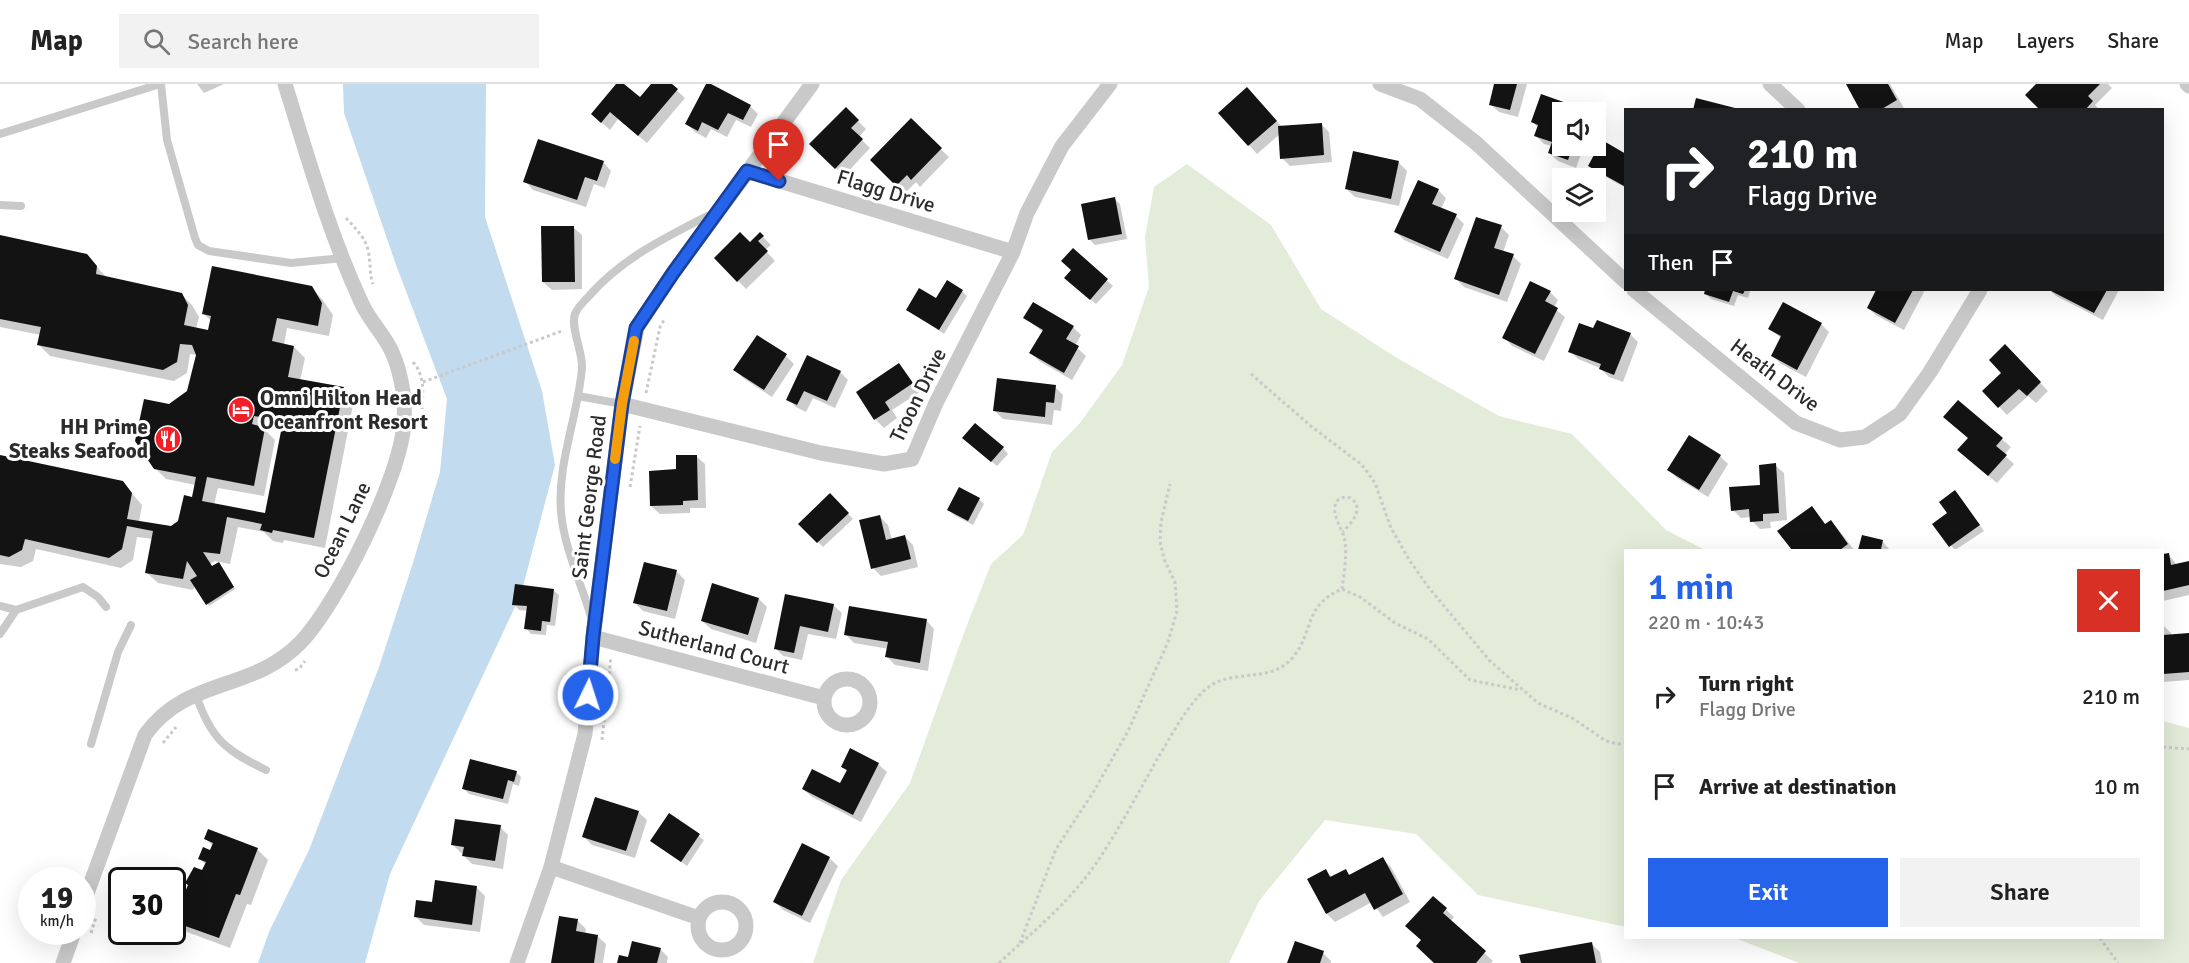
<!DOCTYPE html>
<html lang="en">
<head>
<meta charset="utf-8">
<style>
	:root { --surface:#fff; --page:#f2f2f2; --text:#222; --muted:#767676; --line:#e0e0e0; --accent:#2563eb }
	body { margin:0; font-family:Signika,sans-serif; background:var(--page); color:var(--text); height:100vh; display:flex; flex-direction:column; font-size:22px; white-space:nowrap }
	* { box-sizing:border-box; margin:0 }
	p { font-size:20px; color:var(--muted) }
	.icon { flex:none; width:33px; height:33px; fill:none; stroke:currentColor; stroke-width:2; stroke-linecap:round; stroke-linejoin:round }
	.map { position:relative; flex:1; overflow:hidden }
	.side { position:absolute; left:1624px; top:465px; width:540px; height:390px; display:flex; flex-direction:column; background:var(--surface); border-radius:0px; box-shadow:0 6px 24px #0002 }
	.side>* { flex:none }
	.guide { position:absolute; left:1624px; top:24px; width:540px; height:183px; border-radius:0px; box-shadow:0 6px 24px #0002; background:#202124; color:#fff; overflow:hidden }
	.tools { position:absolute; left:1552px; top:18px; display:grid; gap:12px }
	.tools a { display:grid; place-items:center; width:54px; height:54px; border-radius:0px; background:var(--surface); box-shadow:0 6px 24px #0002; font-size:30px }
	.speed { position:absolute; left:18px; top:783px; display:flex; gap:12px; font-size:30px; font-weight:700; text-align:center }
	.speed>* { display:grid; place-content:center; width:78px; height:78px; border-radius:50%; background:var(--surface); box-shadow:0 6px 24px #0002; line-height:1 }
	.speed small { font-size:15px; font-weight:400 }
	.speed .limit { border:3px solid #111; border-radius:9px; background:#fff; color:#111 }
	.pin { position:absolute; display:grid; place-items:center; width:51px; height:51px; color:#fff; margin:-62px -26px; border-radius:50% 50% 50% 0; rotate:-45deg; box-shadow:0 0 6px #0007 }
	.pin .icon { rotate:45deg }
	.me { position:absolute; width:66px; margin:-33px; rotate:4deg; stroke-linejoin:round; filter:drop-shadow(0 0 4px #0008) }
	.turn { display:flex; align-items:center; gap:21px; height:126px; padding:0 24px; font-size:27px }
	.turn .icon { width:78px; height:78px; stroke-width:2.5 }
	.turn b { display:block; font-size:42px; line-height:51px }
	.then { display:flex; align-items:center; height:57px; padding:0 24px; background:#0003; gap:12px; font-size:22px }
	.round { display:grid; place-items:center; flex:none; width:63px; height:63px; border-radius:0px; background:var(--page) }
	.overview { display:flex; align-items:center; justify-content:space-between; height:102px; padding:0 24px }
	h1 { font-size:36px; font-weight:600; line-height:45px; color:var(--accent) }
	.cta { display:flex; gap:12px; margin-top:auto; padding:12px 24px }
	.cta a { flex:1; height:69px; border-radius:0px; background:var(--accent); color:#fff; font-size:24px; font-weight:600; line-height:69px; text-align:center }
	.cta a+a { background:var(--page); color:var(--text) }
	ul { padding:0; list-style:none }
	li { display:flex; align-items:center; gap:18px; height:90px; padding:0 24px }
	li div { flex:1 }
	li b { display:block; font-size:22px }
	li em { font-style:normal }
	header { display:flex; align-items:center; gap:36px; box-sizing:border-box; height:84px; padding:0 30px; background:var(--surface); border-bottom:2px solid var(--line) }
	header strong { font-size:28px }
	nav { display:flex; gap:33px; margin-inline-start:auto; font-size:21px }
	.search { width:420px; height:54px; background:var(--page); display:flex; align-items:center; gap:15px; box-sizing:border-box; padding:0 21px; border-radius:0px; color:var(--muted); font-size:22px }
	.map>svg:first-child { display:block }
	.green { fill:#e2ecd8 }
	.water { fill:#c2dbee }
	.shadow { fill:#0003; fill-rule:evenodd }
	.building { fill:#131313; fill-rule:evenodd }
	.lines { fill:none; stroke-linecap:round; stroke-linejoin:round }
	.path { stroke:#c9c9c9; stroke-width:3; stroke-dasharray:3 3; stroke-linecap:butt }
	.service { stroke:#c9c9c9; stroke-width:8 }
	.minor { stroke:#c9c9c9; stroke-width:15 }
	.route-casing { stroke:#184099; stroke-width:15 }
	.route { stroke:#2563eb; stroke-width:10 }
	.slow { stroke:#f59e0b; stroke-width:10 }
	.labels { text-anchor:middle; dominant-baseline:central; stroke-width:6; stroke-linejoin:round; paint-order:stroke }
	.street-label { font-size:21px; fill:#2c2c2c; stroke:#fff }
	.poi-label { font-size:21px; font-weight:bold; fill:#2c2c2c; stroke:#fff; text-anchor:start }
</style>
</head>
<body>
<header>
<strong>Map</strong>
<div class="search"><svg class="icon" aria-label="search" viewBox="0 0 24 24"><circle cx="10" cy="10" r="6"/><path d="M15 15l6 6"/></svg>Search here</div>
<nav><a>Map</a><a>Layers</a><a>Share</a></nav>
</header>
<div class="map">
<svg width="2189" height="879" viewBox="0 0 2189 879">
	<rect width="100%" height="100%" fill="#fff"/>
	<!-- green -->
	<path class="green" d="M1187,80L1271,141L1321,225L1397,274L1499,332L1572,350L1666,446L1705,466H1626V843L1478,811L1416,750L1325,736L1259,817L1229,879H813L841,796L910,699L965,546L991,480L1023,451L1052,368L1080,339L1122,281L1149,203L1145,153L1154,103Z
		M2163,637L2189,644V879H1799L1735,854H2163Z"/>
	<!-- water -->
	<path class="water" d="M343,0H486L485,133L542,307L555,381L521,510L390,790L365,879H258L269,848L309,766L379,583L412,482L440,388L447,315L396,181L344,29Z"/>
	<!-- shadow -->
	<path class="shadow" d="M197,0H224L204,9Z
		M618,0H622L641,15L653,0H670L685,14L647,59L618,35L610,46L601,38Z
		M708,0L750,22L758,30L751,43L736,36L727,53L711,45L706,54L695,48L687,40Z
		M1495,0H1527L1518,33L1499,28L1490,20Z
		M1847,0H1890L1904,24L1862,26Z
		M2038,0H2108L2112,4L2095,21L2100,26H2042Z
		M1541,12L1586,28H1563V62H1584L1576,84L1558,77L1549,69L1552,62L1544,60L1536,52L1539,44L1532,38Z
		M1255,13L1282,43L1321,40L1329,48L1332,78L1290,82L1282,74L1280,50L1257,70L1220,29Z
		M846,25L866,45L859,53L870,64L844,92L811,60Z
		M911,36L949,73L920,103L916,98L905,109L872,76Z
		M1626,71V104L1595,87L1590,81Z
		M603,78L611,87L605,104L594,100L586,123L533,106L525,97Z
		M1399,79L1407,87L1399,122L1355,113L1346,105Z
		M1438,106L1446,114L1441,125L1456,132L1464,140L1448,175L1404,156L1396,148Z
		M1115,115L1120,120L1127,155L1095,161L1090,156Z
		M573,143L582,151V205L552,206L543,198Z
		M1501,143L1509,151L1503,168L1513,172L1521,180L1507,218L1464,203L1456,195Z
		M760,150L771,161L765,166L775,177L746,205L716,174L750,160Z
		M0,152L86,171L107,194L181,210L192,221L199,233L196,245L209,248L211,237L204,230L311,204L322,215L333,231L329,252L287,244L284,261L294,263L305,274L300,297L343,305L354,316L325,464L284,456L283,459L273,457L264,448L238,443L230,480L215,477L210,480L212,484L221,482L235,505L209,522L195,501L193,506L158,499L146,488L153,455L137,453L133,476L121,484L36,465L33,477L21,483L0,480V372L122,398L142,421L139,438L171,443L180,438L193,414L196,401L166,395L155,384L169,321L188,308L198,271L190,270L187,289L174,297L50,272L39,261L41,251L0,243ZM265,342L283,345L266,431L214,421L218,404L264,412L275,356L264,345Z
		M1073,166L1113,202L1096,220L1071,199Z
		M1707,206H1749L1750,207L1748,214L1738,211L1734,222L1711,215L1706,210Z
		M1878,206H1925L1904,246L1877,232L1868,224Z
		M2050,206H2119L2103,236L2056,212Z
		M962,207L967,212L944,250L908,226Z
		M1550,208L1558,216L1554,224L1565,233L1544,277L1512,262L1504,253Z
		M1025,234L1073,243L1081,251L1075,262L1086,272L1072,296L1039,277L1031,269L1043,248Z
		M1821,240L1829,248L1806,293L1781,280L1773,272L1782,255L1770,245Z
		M1594,246L1630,250L1638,258L1623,298L1609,293L1600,284L1578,275L1570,267Z
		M757,253L786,272L794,280L772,313L743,294L735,286Z
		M2005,262L2048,307L2036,319L2028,312L2007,331L1984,307L2003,289Z
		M899,281L920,308L892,326L897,334L884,344L875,335L858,309Z
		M840,288L848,296L835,324L813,314L806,328L796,323L788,315Z
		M1055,303L1063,311L1061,327L1054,326L1052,341L1003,335L995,327Z
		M1958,318L2011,363L2004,371L2014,380L1997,399L1967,374L1969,354Z
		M970,359L1003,364L1008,370L997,382Z
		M696,372L705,380L706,424H690V429L660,430L651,422L678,387Z
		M1720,372L1728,380L1708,413L1677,394L1669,386Z
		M1775,381L1784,389L1787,436L1770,438L1771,444L1760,445L1752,437L1751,433L1741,434L1733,426L1762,402Z
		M830,411L853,435L823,463L800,440Z
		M1960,413L1984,447L1955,466L1934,440L1949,430Z
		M979,415L984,420L973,441L954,431L949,426Z
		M1812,424L1826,441L1831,438L1839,446L1854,466H1793L1780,447Z
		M880,433L888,441L892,456L905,453L913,461L918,483L881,492L873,484Z
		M1863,452L1882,457L1890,466H1860Z
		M2168,470L2177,481L2189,478V511L2163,517V471Z
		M677,488L685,496L675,535L643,527L635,519Z
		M553,506L559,511L555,542L547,541L546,551L531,550L526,544L528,527L519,526L514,520Z
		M786,511L833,521L842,529L836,555L808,550L802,576L783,572L775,564Z
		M759,515L767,523L756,559L711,545L702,537Z
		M926,536L934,545L928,587L895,581L887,573L889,565L854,559L846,551Z
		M2163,541L2171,549V552L2189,551V596L2163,598Z
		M878,680L887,688L861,738L812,713L803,705L841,701L848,688L842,683Z
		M516,688L521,693L519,702L513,700L508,720L469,710L464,705Z
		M638,728L647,736L635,774L592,761L584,753Z
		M669,731L704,756L687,782L652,757Z
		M500,743L508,751L503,785L472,780L464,772L465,769H461L453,761Z
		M206,755L257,765L268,776L251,821L247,820L230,864L187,848L176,837L182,822L177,817L186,810L203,788L206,781L200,775L211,768L213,762Z
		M803,761L829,774L838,782L810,839L783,826L775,818Z
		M1383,775L1391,783L1410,818L1383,833L1372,818L1335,838L1327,830L1309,796L1325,786L1333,794L1346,787L1351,792Z
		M477,804L485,812L480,848L424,841L415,832L433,820Z
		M1433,814L1454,833L1450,838L1493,877L1491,879H1436L1422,857Z
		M577,836L586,845L585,850L597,852L606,860L603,879H553Z
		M1592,860L1600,868L1602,879H1522Z
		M660,865L668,873L667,879H619Z
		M1323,869L1331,877V879H1289Z"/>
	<!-- building -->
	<path class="building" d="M616,0H624L640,13L651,0H672L678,5L638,52L610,28L601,39L591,30Z
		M706,0H711L751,21L743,36L728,29L718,46L702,38L698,47L685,40Z
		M1494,0H1517L1510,26L1489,21Z
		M1846,0H1888L1897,16L1880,26H1860Z
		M2036,0H2100L2088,12L2093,17L2085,26H2040L2025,11Z
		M1247,3L1277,37L1248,62L1218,29Z
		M1541,10L1586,26L1585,28H1563V62H1573L1568,76L1548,69L1552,58L1534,52L1538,41L1531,38Z
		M1696,14L1739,25V26H1693Z
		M846,23L859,36L851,44L863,55L835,85L809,60Z
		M911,34L942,64L911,96L907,91L896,102L870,76Z
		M1322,39L1324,71L1280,75L1278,42Z
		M538,55L604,77L597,97L585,93L577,116L523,98Z
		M1602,56L1626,70V99L1624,102L1588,82Z
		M1353,67L1399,77L1391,115L1345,105Z
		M1418,96L1439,105L1432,120L1457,130L1440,168L1394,148Z
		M1115,113L1122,150L1088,156L1081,120Z
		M1476,133L1502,141L1494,164L1514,170L1499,211L1454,195Z
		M541,142H574L575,198H542Z
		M740,148L750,158L760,148L764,152L758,157L768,167L737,198L714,174Z
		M0,151L87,170L97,182L96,190L182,209L188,221L184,241L208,246L211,232L202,230L212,182L312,202L322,219L318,242L277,234L272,257L294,262L288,293L344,303L314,454L273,446L272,449L260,446L262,440L227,433L220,470L203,468L212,482L219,478L234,503L206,521L190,496L197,492L187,477L183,495L145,489L153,447L127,442L122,465L109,474L25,455L22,466L9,473L0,471V371L123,397L132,409L127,435L171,442L178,437L184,411L192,413L196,393L154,385L135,357L144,315L169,320L187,307L196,271L192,261L180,260L177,278L163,286L37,261L41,243L0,235ZM254,332L283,337L265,429L202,417L207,393L254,402L265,344L252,340Z
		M1073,164L1108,195L1090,216L1064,194L1071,186L1061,177Z
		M947,196L963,206L939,246L906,226L919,204L936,214Z
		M1530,197L1551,207L1545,217L1558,224L1535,270L1502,254Z
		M1705,206H1745L1743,210L1733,207L1729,218L1704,210Z
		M1876,206H1913L1895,239L1867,224Z
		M2049,206H2107L2094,229Z
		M1033,218L1074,242L1066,255L1079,262L1064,289L1029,269L1043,246L1023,234Z
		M1783,218L1822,239L1797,286L1771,272L1781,252L1768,245Z
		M1597,236L1631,249L1614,291L1599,285L1601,280L1568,268L1579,239L1593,244Z
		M757,251L787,270L764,306L733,286Z
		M2005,260L2041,298L2027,312L2019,305L1998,324L1982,307L2001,289L1989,276Z
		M807,271L841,287L827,317L804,307L797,321L786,316Z
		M899,279L913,299L885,318L890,326L874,336L856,308Z
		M997,294L1056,301L1054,319L1046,318L1045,333L993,327Z
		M1958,316L2003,354L1996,362L2007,371L1988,392L1957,366L1968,354L1943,333Z
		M975,339L1004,363L991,378L962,354Z
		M1689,351L1721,371L1699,406L1667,386Z
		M676,371H697L698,416L683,417V421L650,422L649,387L676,385Z
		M1776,379L1779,429L1763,430V437L1750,438L1749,425L1731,427L1729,403L1760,401L1759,381Z
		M959,403L980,414L968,437L947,426Z
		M1955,406L1980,441L1949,463L1932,440L1947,429L1939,418Z
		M830,409L849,429L817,459L798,440Z
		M1812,422L1825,440L1831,436L1848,460L1840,466H1792L1777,447Z
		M880,431L886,456L905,451L911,475L871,485L859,436Z
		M1862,451L1883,456L1881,465L1885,466H1858Z
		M2169,469L2171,481L2189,477V501L2163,507V470Z
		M644,478L677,486L667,527L633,519Z
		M712,499L759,514L748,551L701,537Z
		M515,500L554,505L550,538L542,537L541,547L524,545L527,522L512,521Z
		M785,510L834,520L828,548L800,542L794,569L774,565Z
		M849,522L927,535L920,579L885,573L888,558L844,551Z
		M2189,549V588L2163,590V551Z
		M850,664L879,679L853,731L802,705L812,685L840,699L847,686L841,683Z
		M470,675L517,687L514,698L508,696L503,715L462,705Z
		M595,713L639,727L626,767L582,753Z
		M669,729L700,750L681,778L650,757Z
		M455,735L501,741L495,777L462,772L464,763L451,761Z
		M208,745L258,764L240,811L236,810L219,854L174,838L181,820L175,817L180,806L185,808L188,801L185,799L194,783L202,786L206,778L198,775L203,763L210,766L213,759L204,755Z
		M802,759L830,773L802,832L773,818Z
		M1383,773L1403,810L1374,826L1365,809L1326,830L1307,795L1326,785L1330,793L1346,785L1349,791Z
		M435,796L477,802L472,841L414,833L416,816L432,818Z
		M1433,812L1447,824L1443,829L1486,867L1476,879H1434L1416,862L1421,856L1405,842Z
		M559,832L578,835L576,847L598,851L594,879H551Z
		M632,857L661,864L657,879H617L619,871L628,873Z
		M1295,857L1324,867L1320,879H1287Z
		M1592,858L1596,879H1521L1519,871Z"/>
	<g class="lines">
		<!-- path -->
		<path class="path" d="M346,134C355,144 365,153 368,166C371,178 369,189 373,200
			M413,278C425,292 423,308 422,325
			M1251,290L1312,343L1362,381L1375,399L1391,444L1410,477L1429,504L1490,577L1538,619L1572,634L1606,657L1618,660L1626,659
			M423,298L562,247
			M646,309L660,243L665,234
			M630,403L640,342
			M1342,505C1344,490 1347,473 1345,458C1344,446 1333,435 1335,422C1336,414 1347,410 1353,416C1364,426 1350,440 1343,448
			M295,586L299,585L305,577
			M602,656L611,573
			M163,659L176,643
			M2163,663L2189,665
			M91,849L96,833
			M2100,854L2118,879
			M1020,859L1056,765L1094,707L1128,647L1168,558L1177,527L1175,498L1164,475L1160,457L1161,438L1170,400
			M999,879C1034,847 1070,818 1097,778C1120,744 1139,707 1159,672C1173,649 1186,623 1206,605C1231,583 1271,601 1293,573C1315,546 1303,522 1342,505L1360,513L1395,539L1428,555L1470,596L1521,606"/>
		<!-- service -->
		<path class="service" d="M161,0L167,56L195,154L198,161L209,167L291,179L343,174
			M0,50L160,0
			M0,121L21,122
			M578,312L622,320
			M0,522L16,526L83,503L98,513L106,523
			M591,533C581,498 564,464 561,428C557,379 578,332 582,284C583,268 570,243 575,230C577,224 584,217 589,212C623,173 667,153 713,129
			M0,550L16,526
			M196,611C211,655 225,666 266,686
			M91,660L118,568L131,541"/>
		<!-- minor -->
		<path class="minor" d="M1380,0L1420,15L1476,59L1626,198
			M1770,0L1798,26
			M2187,0L2189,2
			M747,87L1013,168
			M1634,206L1796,339L1840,356L1865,353L1900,330L1930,288L1980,206
			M622,320L821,369L884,380L912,375L936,319L1013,168L1027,129L1062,62L1110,0
			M593,553L824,614
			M824 618a23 23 0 1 1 46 0a23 23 0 1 1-46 0Z
			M551,783L699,834
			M698 842a24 24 0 1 1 48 0a24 24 0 1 1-48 0Z
			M82,823L145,651C187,592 252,609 301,558C338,519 401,392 404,339C405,329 404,317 403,307C401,295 397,279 392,268C385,252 371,238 363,222C330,152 308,74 285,0
			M63,879L74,848
			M517,879L551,783L585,650L594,544L622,320L637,244L673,189L812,0"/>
	</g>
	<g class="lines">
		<defs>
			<path id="route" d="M588,611L593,553L622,320L636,244L673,189L747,87L779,97"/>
		</defs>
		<!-- route casing -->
		<use href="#route" class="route-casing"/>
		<!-- route -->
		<use href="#route" class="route"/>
		<!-- slow -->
		<path class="slow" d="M615,375L622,320L634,257"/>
	</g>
	<!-- icons -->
	<defs>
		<symbol id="hotel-disc" viewBox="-11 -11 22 22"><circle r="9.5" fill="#f31f27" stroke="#fff"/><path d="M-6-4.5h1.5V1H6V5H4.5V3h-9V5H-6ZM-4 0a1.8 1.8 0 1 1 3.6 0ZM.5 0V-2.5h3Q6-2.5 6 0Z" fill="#fff"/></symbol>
		<symbol id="restaurant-disc" viewBox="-11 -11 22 22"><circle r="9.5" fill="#f31f27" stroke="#fff"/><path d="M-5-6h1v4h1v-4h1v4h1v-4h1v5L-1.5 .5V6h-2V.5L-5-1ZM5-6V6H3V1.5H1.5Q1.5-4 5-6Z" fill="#fff"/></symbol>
	</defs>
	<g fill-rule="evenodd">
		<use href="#hotel-disc" x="226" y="311" width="30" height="30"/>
		<use href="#restaurant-disc" x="153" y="340" width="30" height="30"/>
	</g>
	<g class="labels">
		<!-- street labels -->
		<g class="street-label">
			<text transform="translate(886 107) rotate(17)">Flagg Drive</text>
			<text transform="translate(1775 291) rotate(37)">Heath Drive</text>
			<text transform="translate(918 311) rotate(-64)">Troon Drive</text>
			<text transform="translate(589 413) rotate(-83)">Saint George Road</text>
			<text transform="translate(342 446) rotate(-64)">Ocean Lane</text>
			<text transform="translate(714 563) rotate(15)">Sutherland Court</text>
		</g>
		<!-- poi labels -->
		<g class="poi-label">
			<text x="260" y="314">Omni Hilton Head<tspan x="260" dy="24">Oceanfront Resort</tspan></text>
			<text x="148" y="343" text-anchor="end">HH Prime<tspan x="148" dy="24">Steaks Seafood</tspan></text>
		</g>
	</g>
</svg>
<div class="tools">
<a><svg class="icon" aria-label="sound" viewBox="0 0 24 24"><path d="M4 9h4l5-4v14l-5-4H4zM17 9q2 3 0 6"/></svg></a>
<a><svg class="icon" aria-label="layers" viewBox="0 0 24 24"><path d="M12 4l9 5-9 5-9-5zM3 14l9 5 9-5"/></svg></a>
</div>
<div class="speed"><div>19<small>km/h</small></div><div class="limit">30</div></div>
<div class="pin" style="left:779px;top:97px;background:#d93025"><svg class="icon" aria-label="arrive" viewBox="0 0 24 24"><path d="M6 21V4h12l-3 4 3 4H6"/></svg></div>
<svg class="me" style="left:588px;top:611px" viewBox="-20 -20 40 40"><circle r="17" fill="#2563eb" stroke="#fff" stroke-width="3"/><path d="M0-11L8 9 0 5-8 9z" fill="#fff"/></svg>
<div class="guide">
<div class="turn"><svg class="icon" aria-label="right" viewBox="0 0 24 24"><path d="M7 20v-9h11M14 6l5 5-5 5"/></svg><div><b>210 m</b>Flagg Drive</div></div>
<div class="then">Then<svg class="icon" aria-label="arrive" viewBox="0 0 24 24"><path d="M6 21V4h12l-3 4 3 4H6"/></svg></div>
</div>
<section class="side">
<div class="overview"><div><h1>1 min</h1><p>220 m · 10:43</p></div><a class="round" style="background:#d93025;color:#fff"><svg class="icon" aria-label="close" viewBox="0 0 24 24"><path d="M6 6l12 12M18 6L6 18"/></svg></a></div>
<ul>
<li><svg class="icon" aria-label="right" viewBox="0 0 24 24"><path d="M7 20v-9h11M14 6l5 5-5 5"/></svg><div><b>Turn right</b><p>Flagg Drive</p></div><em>210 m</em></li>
<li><svg class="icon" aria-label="arrive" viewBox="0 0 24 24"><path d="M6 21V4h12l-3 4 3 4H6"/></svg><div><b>Arrive at destination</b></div><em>10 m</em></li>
</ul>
<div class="cta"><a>Exit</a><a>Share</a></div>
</section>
</div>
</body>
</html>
